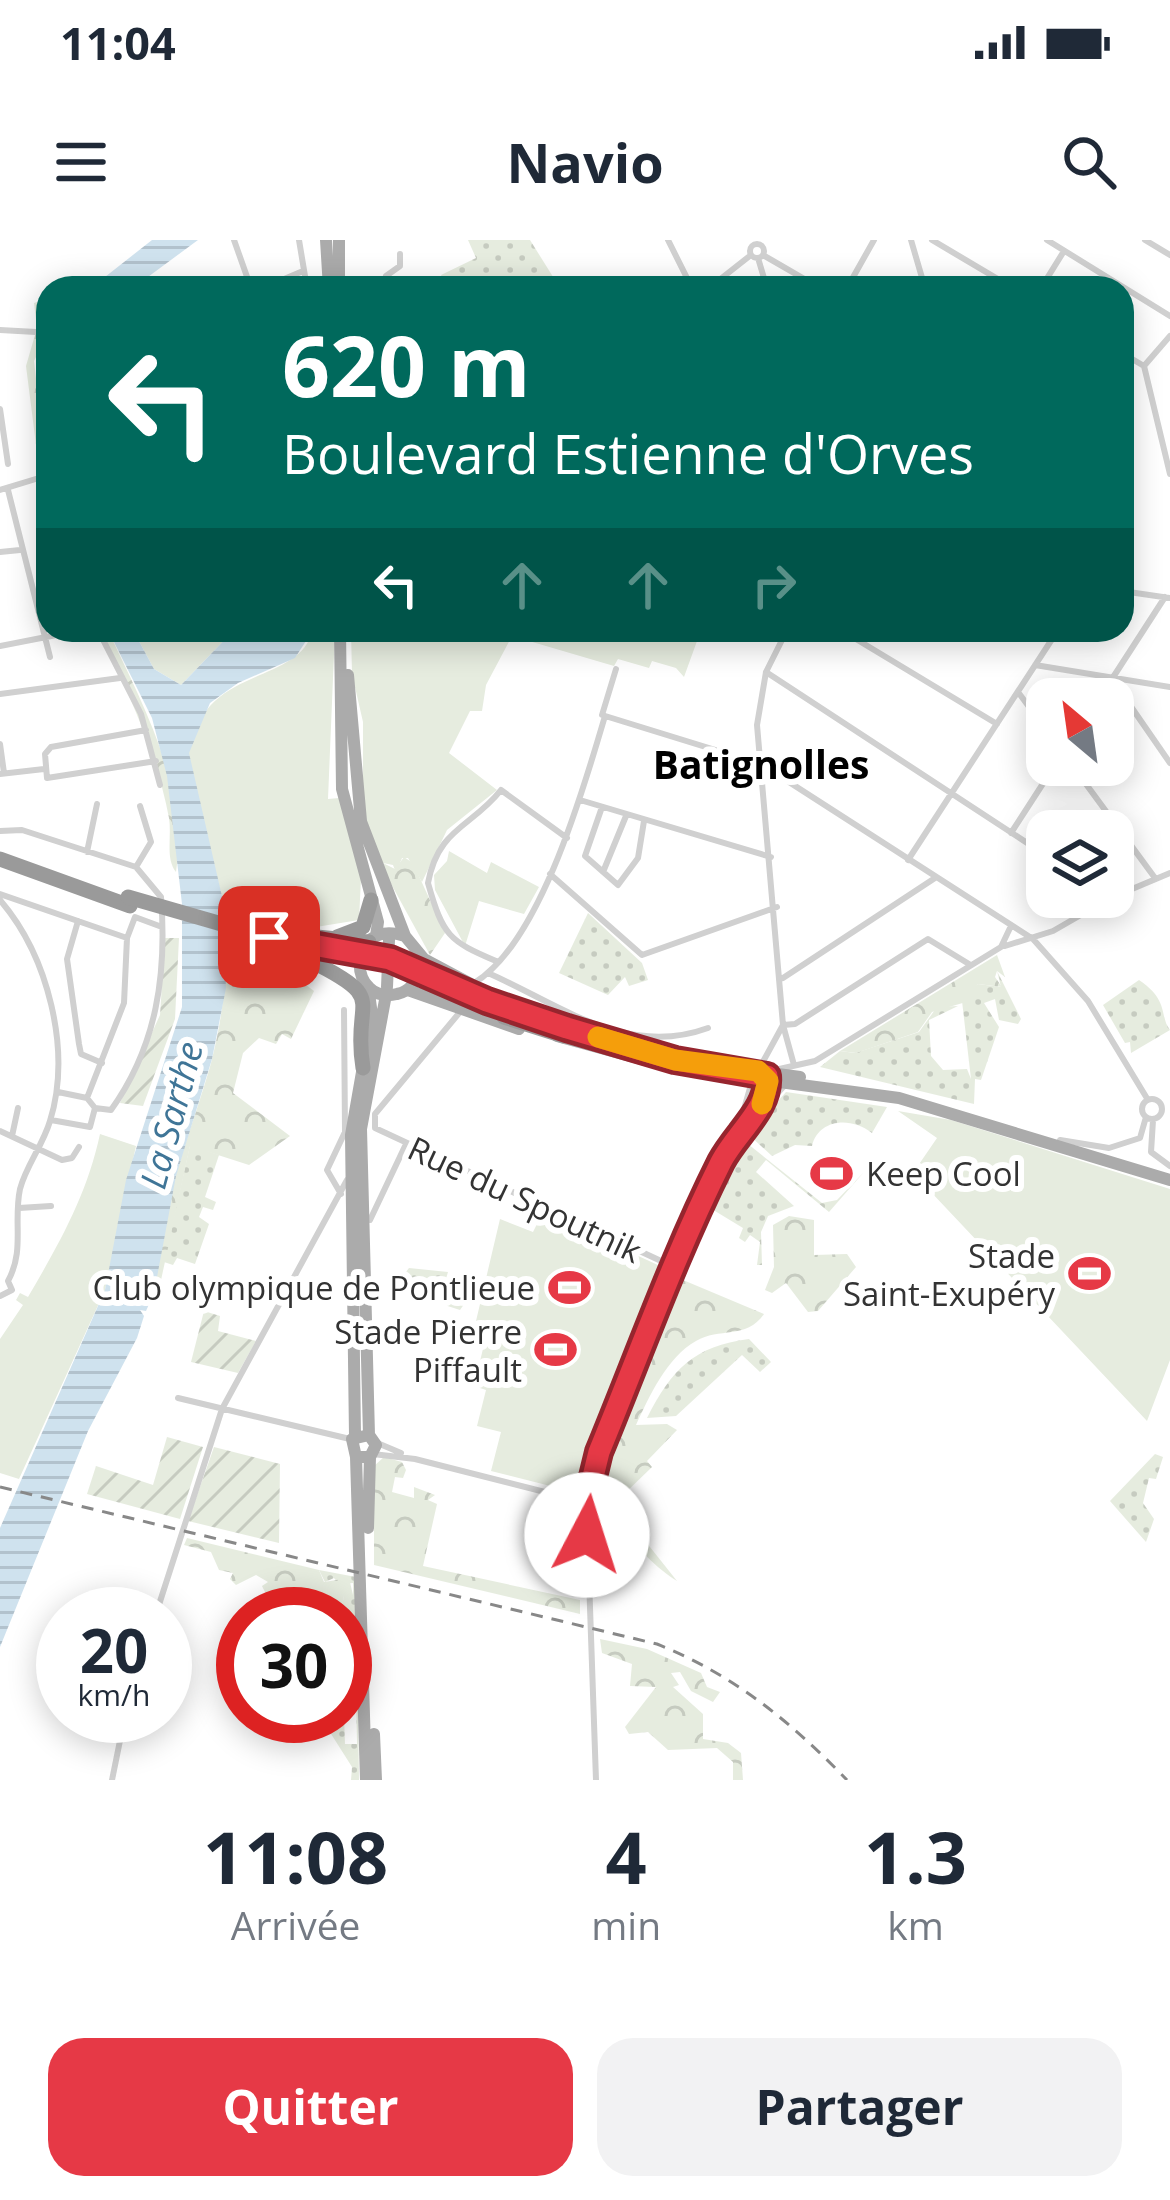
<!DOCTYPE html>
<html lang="fr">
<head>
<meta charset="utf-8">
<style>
	:root { --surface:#fff; --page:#f2f2f3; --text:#1f2937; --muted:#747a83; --accent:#e63946 }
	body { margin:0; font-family:"Open Sans",sans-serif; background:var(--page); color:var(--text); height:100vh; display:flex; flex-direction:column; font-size:45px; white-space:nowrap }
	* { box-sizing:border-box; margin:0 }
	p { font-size:39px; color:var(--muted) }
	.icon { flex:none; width:66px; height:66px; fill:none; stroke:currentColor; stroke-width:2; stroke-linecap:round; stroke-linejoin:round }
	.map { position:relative; height:1540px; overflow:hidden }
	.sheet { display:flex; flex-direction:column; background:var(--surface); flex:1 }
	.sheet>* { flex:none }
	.hud { position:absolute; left:36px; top:36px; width:1098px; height:366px; border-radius:36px; box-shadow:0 6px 30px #0003; background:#00695c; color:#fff; overflow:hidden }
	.needle { width:78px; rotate:331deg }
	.buttons { position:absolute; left:1026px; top:438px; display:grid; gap:24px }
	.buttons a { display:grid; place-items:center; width:108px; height:108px; border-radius:24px; background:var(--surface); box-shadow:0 6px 30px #0003; font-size:60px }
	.speed { position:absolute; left:36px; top:1347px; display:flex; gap:24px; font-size:60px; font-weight:700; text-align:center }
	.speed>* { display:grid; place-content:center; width:156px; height:156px; border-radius:50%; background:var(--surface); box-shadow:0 6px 30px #0003; line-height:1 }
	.speed small { font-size:30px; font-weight:400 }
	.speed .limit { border:18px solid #d22; background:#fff; color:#111 }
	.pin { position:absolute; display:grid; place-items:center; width:102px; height:102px; color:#fff; margin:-51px; border-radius:24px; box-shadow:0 6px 18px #0006 }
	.me { position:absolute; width:132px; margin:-66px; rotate:5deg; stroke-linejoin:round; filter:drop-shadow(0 0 9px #0008) }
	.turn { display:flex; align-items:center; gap:42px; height:252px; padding:0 48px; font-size:54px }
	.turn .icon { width:156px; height:156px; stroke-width:2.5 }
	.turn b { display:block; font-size:84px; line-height:102px }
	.lanes { display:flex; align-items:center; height:114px; padding:0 48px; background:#0003; justify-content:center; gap:60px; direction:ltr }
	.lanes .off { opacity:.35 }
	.eta { display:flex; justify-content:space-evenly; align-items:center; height:204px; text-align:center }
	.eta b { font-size:72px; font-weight:700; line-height:84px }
	.primary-button { display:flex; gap:24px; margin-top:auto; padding:24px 48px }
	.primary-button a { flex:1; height:138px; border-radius:36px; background:var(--accent); color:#fff; font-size:48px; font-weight:700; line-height:138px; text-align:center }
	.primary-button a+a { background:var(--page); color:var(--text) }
	.status { display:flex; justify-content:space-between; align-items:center; height:84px; padding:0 60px; background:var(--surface); direction:ltr }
	.status svg { height:33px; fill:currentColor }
	header { display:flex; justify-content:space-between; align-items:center; height:156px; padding:0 48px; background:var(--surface); font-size:54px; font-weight:700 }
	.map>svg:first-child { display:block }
	.grass { fill:url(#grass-dots) }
	.forest { fill:url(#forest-crowns) }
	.park { fill:#e6ecdf }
	.garden { fill:url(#garden-furrows) }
	.water { fill:url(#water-rules) }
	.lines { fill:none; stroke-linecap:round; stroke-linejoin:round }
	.street { stroke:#d0d0d0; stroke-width:6 }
	.primary { stroke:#ababab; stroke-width:12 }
	.highway { stroke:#9a9a9a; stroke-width:15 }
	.rail { stroke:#888; stroke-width:3; stroke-dasharray:12 9; stroke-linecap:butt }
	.highway-bridge { stroke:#9a9a9a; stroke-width:15 }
	.route-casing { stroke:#96252e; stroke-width:30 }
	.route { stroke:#e63946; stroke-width:21 }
	.slow { stroke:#f59e0b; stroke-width:21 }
	.labels { text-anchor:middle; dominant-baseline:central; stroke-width:12; stroke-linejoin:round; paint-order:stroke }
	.poi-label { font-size:33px; fill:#333; stroke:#fff; text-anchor:end }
	.street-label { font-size:33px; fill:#333; stroke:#fff }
	.water-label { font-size:36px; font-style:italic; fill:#3f7597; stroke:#fff }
	.quarter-label { font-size:39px; font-weight:bold; fill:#000; stroke:#fff }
</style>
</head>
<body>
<div class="status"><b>11:04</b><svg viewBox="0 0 49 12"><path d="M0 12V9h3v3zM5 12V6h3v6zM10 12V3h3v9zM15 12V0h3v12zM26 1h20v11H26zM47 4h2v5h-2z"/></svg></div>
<header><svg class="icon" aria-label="menu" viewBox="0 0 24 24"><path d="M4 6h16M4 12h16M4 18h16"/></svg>Navio<svg class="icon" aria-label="search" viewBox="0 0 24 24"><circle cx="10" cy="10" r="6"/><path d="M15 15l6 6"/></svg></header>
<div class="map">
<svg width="1170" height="1540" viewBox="0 0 1170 1540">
	<defs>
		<pattern id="grass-dots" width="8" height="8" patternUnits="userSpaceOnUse" patternTransform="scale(3)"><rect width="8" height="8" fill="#e6ecdf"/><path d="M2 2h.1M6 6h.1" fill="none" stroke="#c6cbc0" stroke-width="1.8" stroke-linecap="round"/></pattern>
		<pattern id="forest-crowns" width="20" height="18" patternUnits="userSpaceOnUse" patternTransform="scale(3)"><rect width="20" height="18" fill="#e6ecdf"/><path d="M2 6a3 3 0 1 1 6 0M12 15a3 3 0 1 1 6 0" fill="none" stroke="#c6cbc0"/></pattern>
		<pattern id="garden-furrows" width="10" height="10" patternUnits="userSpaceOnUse" patternTransform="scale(3)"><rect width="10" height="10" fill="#e6ecdf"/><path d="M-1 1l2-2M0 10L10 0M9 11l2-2" fill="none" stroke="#c6cbc0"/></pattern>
		<pattern id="water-rules" width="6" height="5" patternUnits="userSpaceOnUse" patternTransform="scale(3)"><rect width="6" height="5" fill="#cfe2ee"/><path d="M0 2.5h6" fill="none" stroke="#b2c2cd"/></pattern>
	</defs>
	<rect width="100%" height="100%" fill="#fff"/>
	<!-- grass -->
	<path class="grass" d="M468,0H530L560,48H447L441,35L476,18Z
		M588,673L642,723L648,740L629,746L625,737L608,755L559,733Z
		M997,731L1021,779L1018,784L999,780L995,759L984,763L999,787L981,840L975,839L974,864L820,827L840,811L855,813L919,792L937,767L958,766L929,780L931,816L943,830L967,829L971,839L962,761L978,744L1001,747Z
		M1139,740C1170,761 1159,776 1170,790L1131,813L1130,802L1125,803L1103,765Z
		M786,852L887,867L872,893C848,875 818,881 812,906L795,905L772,916L748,894Z
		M743,900L822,963L837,960L864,932L829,972L766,920L756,932L794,966L768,976L761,992L762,1025H757L760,1002L750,995L745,1002L739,998L743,988L710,968L725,926Z
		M190,905L219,915L205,957L216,962L213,970L203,967L199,977L209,984L195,1024L177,1018L173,1025L164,1022Z
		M409,1028L448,1032L445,1042L456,1045L459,1034L481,1040L460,1070L401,1051L398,1042Z
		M749,1099L771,1122L760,1132L742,1115L676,1176L647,1178C672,1129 694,1106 749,1099Z
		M1155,1214L1163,1217L1156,1239L1149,1238L1143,1263L1154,1279L1146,1302L1110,1261Z
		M319,1330L356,1337L359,1540H351L352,1527L321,1478L344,1476L345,1504H357L355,1399L345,1398V1374L331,1368L342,1367L344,1355H353V1343L339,1344L334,1338L325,1342Z"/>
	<!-- forest -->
	<path class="forest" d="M43,60L48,66V93L34,121L48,242L41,244L26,126L37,88L34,63Z
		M98,390H108C142,464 189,547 176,632C165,618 172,597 169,578C156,510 128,452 98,390Z
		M404,617L413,623L445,693L430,715L384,631L383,623L395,629Z
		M226,698L252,706L256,721L285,729L314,751L291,799L282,794L276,804L259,798L243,813L233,853L290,896L249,925L190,906L158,1054C142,1014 200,868 212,819C222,779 227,740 226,698Z
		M997,715L1005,737L997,731L995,737L1002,747L978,744L966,762L932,772L918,792L856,813L840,811Z
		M789,976L814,980V1015L847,1014L856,1027L818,1071L808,1072L786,1043L772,1053L765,1050L774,1027L773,985Z
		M683,1040L764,1074C746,1100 719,1087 696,1101C667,1117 649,1157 636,1185L667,1184L677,1190L647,1221L652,1227L619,1259V1268L677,1341C649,1324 608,1279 602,1250C597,1228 669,1071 683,1040Z
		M384,1217L402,1222L406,1230L403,1238L395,1237L392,1252L414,1258V1247L435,1255L428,1260L437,1264L423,1326L580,1360V1374L374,1325V1226Z
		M187,1298L319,1330L324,1342L349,1338L353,1355L344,1356L342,1368L332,1367L341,1374H325L322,1357L310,1369L306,1361L289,1366L303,1374H275L270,1366L243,1374V1388L236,1374L267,1356L262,1346L268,1342L256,1335L236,1345L230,1339L233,1333L219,1330L211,1312L184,1305Z
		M600,1399L647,1409L701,1433L707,1447L720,1452L713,1462L691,1451L680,1432L671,1433L679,1445L673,1447L703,1474V1499L728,1503L741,1513L743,1540H733V1522L717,1508L668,1510L648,1492L629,1494L625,1487L656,1447L630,1446L632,1424L602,1413Z"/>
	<!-- park -->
	<path class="park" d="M133,390H234L181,445L154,429Z
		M313,390H335L328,559L339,558L361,638L359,680L316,687L226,674C221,651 187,523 189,512C204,423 298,447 313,390Z
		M351,390H701L684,437L676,428L652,421L649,428L618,419L614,426L512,396L486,445L482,471H470L449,513L497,550L447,590L422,642L408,618H402L396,633L393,625L383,623L363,581V482L352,434Z
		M449,611L487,633L491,622L539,647L524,674L479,661L465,706L435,650L434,635L447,621Z
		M898,871L951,880L1170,949V1120L1147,1181L913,933L937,898Z
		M100,894L136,906L105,1050L19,1239L0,1233V1099L23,1065L16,1060L20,1053L28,1057C59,1004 87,955 100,894Z
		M543,972L660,1026L663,1035L636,1104L627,1114L630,1120L606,1180L598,1184L600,1195L585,1249L578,1253L491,1231L501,1192L477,1186L486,1150L474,1146L489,1084L476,1081L500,979L533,992Z"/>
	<!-- garden -->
	<path class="garden" d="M165,698H179L175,779L143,866L120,863L160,775Z
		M204,1071L220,1076L218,1091L256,1101L238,1133L191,1122Z
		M167,1197L203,1207L180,1279L87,1254L96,1226L153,1245Z
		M214,1207L280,1224L279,1303L188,1281Z"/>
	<!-- water -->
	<path class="water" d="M152,0H198L133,48H91Z
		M108,390H133L154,429L181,445L234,390H313L295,418L238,443L210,463L189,513L227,678L223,688L226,748L212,819L176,936L154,1053L146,1071L140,1070L144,1076L137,1098L88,1191L0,1407V1288L105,1050L126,940L182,767V664L167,536L152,478Z"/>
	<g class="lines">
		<!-- street -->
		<path class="street" d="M234,0L251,48
			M299,0L307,48
			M668,0L692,48
			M911,0L925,48
			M932,0L1013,48
			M1047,0L1170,76
			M1145,0L1170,15
			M750 11a7 7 0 1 1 14 0a7 7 0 1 1-14 0Z
			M763,15L820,48
			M758,18L767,48
			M263,48L303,31
			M381,48L386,36L400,26V14
			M709,48L751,15
			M847,48L874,0
			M1041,48L1064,11
			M0,90L36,92
			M1122,113L1144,126
			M1144,126L1170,234
			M1144,126L1170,96
			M0,169L8,224
			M0,250L39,238
			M8,250L50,417
			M0,312L20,310
			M1122,351L1170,358
			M98,390L141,474L160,545
			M787,390L766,432L757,485L783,785L794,825
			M841,390L997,484
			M0,406L82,390
			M1035,425L1170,447
			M616,429L602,475L761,524L1033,699L1088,761L1148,860
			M766,432L1047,616
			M1114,442L1170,523
			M1018,452L1047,491
			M0,454L120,438
			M1099,459L1165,357
			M146,490L51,507L45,514L47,538L156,521
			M0,504L4,533
			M1072,525L1155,638
			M0,534L44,529
			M580,560L771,617
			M602,567L585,616L618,645L638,618L644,581
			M0,591L22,590L136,627L151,602L140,566
			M1011,593L1055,525
			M87,612L97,564
			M908,620L1058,390
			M603,632L626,576
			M550,634L642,715L777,667
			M0,654L127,698
			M1113,657L1170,633
			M0,660C48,716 72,810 50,881C43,905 26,926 20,949C13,982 25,1010 8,1041L12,1050L0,1056
			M78,681L67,719L79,804L81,814L102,823
			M1005,706L1053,691L1112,657
			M496,721C449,701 443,696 428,643C438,588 472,587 501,550L567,598
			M488,733C561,765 626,818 708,788
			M783,738L935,638
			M474,743C540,704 584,547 605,476
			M460,772L375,874V888L674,1027
			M783,785L795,784L928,699L969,724
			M759,829L783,785
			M775,830L815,821L1001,707L1010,688
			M58,852L87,858L124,763L127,698L135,677L162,687
			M87,858L95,868L111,870C157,806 167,734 161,657L136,627
			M1142 869a10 10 0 1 1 20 0a10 10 0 1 1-20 0Z
			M763,869L786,844
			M51,880L90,887L95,868
			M1153,880L1151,912L1170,926
			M747,885L763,863L768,841
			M0,891L62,920L72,918L79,907
			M12,896L18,868
			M1060,900L1109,908L1140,898L1146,877
			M341,954L327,930L345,892L344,770
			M19,968L51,966
			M370,980L406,904
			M178,1158L350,1199
			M375,1202L401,1213
			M373,1214L415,1219L588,1263
			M156,1374L222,1169L347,940
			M112,1540L125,1476
			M596,1540L587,1281L594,1230L700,963L738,890L752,841"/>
		<!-- primary -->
		<path class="primary" d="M326,0L329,48
			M339,0V48
			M340,390L342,549L378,682L376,696
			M348,435L361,581
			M360,579L405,696L424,719L486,752
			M405,696C345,677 347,766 397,754C412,751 418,739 421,726
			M387,747L389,700
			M408,750L519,789
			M504,761L557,784
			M567,787L675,820L800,837
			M557,796L674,828L899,858L1170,940
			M369,1195L352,1199L356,1217H370L376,1205L369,1195L361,889L385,760
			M355,1196L351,895L372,775L368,746
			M356,1217L366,1540
			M368,1288L370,1217
			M374,1494L376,1540"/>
		<!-- highway -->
		<path class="highway" d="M0,619L130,666
			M244,690L369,702
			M337,697L363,687L371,660
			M243,698L314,721
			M309,720C392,761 351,757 363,828
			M504,777L564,796"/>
		<!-- rail -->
		<path class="rail" d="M0,1247L657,1404C734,1435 790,1481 847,1540"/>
		<!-- highway-bridge -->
		<path class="highway-bridge" d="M128,657L239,689
			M292,701L392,720L510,769"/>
	</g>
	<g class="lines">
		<defs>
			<path id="route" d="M269,697L390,719L487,761L567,788L675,820L767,836C770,868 736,893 721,922C674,1016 639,1115 599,1212L590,1249L587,1295"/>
		</defs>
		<!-- route casing -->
		<use href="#route" class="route-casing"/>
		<!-- route -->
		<use href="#route" class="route"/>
		<!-- slow -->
		<path class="slow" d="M598,797L675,820L758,831L768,841L762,864"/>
	</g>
	<!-- icons -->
	<defs>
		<symbol id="stadium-bare" viewBox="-9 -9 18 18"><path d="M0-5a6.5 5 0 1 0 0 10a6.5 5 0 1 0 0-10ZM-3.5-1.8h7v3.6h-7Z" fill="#e63946" stroke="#fff" stroke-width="2.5" paint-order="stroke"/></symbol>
	</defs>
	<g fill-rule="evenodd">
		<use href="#stadium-bare" x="802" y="904" width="59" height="59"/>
		<use href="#stadium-bare" x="1060" y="1004" width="59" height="59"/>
		<use href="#stadium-bare" x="540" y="1018" width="59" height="59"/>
		<use href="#stadium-bare" x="526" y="1080" width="59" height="59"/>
	</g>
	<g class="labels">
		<!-- poi labels -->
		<g class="poi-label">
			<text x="866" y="933" text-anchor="start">Keep Cool</text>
			<text x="1055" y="1015">Stade<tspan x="1055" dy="38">Saint-Exupéry</tspan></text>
			<text x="535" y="1047">Club olympique de Pontlieue</text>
			<text x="522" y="1091">Stade Pierre<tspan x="522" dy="38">Piffault</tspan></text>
		</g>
		<!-- street labels -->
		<g class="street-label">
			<text transform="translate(525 959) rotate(25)">Rue du Spoutnik</text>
		</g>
		<!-- water labels -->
		<g class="water-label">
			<text transform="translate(171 875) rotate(-75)">La Sarthe</text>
		</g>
		<!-- quarter labels -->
		<g class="quarter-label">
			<text x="761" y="523">Batignolles</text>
		</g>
	</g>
</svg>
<div class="buttons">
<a><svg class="needle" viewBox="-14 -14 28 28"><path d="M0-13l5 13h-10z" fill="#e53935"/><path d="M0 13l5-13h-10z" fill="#747a83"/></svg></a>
<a><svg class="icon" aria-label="layers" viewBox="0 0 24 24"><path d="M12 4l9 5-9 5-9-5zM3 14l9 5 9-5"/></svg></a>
</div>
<div class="speed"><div>20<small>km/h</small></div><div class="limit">30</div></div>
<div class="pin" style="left:269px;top:697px;background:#d93025"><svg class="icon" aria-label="arrive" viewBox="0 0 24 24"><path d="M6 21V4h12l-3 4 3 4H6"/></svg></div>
<svg class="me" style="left:587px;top:1295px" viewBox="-20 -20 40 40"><circle r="19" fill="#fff"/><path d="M0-13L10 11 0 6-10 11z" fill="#e63946"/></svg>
<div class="hud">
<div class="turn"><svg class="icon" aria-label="left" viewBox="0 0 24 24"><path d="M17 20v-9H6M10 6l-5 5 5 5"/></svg><div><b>620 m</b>Boulevard Estienne d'Orves</div></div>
<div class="lanes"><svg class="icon" aria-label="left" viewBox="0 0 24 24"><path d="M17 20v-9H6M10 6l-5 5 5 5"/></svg><svg class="icon off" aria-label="ahead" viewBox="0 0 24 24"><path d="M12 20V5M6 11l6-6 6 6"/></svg><svg class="icon off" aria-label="ahead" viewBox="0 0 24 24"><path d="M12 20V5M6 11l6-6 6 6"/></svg><svg class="icon off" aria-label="right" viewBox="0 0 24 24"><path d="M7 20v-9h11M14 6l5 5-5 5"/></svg></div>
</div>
</div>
<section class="sheet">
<div class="eta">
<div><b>11:08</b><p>Arrivée</p></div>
<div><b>4</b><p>min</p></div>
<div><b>1.3</b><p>km</p></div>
</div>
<div class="primary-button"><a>Quitter</a><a>Partager</a></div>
</section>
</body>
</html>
